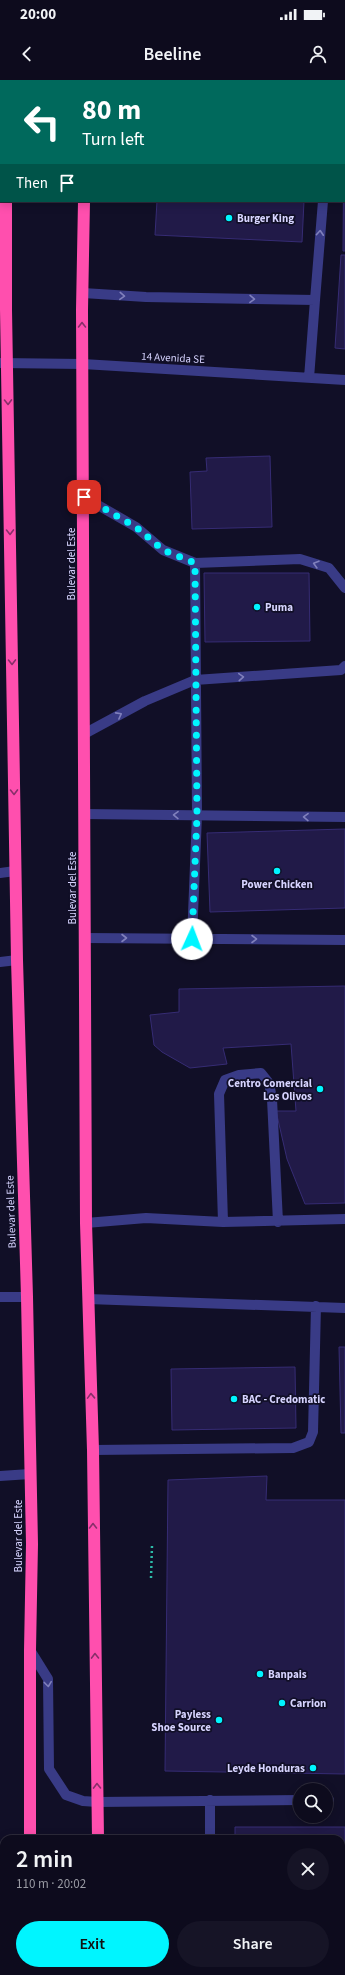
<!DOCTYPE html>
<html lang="en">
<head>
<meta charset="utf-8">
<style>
	:root { --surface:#0d0b1d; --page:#161426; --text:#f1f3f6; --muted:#9a9ba4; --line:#2d2b3b; --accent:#00f5ff }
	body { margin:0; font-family:"Source Sans 3",sans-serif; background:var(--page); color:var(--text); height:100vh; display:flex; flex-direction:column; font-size:15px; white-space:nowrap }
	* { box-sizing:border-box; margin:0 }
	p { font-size:13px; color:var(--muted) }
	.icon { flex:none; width:22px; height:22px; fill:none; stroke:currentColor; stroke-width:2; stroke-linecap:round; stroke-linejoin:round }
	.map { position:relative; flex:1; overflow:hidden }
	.side { position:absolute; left:0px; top:1755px; width:345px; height:140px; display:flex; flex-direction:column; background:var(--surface); border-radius:12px 12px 0 0; box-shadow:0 2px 10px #0003,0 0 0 1px var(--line) }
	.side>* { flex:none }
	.guide { position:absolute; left:0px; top:0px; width:345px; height:122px; box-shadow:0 2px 10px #0003,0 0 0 1px var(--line); background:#00695c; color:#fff; overflow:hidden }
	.buttons { position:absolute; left:293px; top:1703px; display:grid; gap:8px }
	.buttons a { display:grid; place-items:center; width:40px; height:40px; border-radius:50%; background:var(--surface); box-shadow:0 2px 10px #0003,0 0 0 1px var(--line); font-size:20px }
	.pin { position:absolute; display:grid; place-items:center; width:34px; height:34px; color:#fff; margin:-17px; border-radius:8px; box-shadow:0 2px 6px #0006 }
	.me { position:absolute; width:44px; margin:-22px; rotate:2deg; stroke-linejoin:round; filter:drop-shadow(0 0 3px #0008) }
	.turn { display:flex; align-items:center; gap:14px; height:84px; padding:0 16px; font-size:18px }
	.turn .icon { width:52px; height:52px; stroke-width:2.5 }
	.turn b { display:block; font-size:28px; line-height:34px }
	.then { display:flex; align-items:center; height:38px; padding:0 16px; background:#0003; gap:8px; font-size:15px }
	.round { display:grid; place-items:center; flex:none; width:42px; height:42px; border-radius:21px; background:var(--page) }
	.headline { display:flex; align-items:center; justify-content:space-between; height:68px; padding:0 16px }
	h1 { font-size:24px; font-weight:600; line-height:30px }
	.action { display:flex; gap:8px; margin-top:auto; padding:8px 16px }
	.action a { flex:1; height:46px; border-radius:24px; background:var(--accent); color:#111; font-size:16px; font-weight:600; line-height:46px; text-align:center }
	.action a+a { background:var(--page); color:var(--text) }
	.status { display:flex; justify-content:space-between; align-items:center; height:28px; padding:0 20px; background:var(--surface); direction:ltr }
	.status svg { height:11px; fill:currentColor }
	header { display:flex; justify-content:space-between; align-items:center; height:52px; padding:0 16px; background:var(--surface); font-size:18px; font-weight:600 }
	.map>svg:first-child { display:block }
	.building { fill:#211a48; stroke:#362c74 }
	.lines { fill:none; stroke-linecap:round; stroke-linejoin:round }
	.path { stroke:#2dbba9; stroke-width:2.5; stroke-dasharray:2 3; stroke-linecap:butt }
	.minor { stroke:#393b86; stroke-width:10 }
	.highway { stroke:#ff4fae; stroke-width:12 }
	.oneway { stroke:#8080bc }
	.oneway2 { stroke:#882f6a }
	.route { stroke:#00f5ff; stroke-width:7; stroke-dasharray:0 12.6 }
	.poi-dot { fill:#00f5ff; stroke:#110f27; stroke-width:1.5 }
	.labels { text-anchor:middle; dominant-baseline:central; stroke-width:3.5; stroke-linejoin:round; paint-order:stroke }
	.poi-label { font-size:11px; font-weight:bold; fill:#d7d4ff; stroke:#110f27; text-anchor:start }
	.street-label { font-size:11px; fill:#d7d4ff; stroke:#110f27 }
</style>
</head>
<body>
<div class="status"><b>20:00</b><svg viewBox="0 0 49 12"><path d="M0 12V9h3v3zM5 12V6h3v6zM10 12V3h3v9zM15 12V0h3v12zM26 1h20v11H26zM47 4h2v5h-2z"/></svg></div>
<header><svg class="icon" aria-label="back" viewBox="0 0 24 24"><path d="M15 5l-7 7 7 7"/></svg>Beeline<svg class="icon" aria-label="person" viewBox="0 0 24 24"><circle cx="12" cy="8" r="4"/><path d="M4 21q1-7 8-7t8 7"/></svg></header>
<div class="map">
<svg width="345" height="1895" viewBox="0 0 345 1895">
	<rect width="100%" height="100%" fill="#110f27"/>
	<!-- building -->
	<path class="building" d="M177,0H317V1H177Z
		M344,41H345V171H343Z
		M157,121H304L302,162L155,155Z
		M341,175H345V269L335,268Z
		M270,376L272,447L192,449L190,392L207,391L206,378Z
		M204,493H309L310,561L205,562Z
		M345,749V828L210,832L207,753Z
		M345,906V1123L305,1124L287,1079L276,1031H296L291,964L223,968L227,984L190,988L162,972L154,965L150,935L179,932V909Z
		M339,1267H345V1353H341Z
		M295,1287L296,1348L172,1350L171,1289Z
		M267,1396L266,1420H345V1694L165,1691L168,1400Z
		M235,1747H345V1895H240V1891H341V1759H235Z"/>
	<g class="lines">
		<!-- path -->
		<path class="path" d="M151,1498L152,1465"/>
		<!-- minor -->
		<path class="minor" d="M159,1V0
			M344,26L345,23
			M83,213L146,217L315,220L323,121
			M0,283L83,284L345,300
			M309,298L315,220
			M84,417L136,447L163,470L195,483L300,479L329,488L345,508
			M84,654L145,621L195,600L341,590L345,586
			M84,734L345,737
			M0,793L15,791
			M85,858L345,860
			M192,859L197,735L195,483
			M0,882L17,880
			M223,1142L219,1014L225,1000L239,995L261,993L269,1003L272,1019L278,1142
			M86,1143L146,1138L223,1142L345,1139
			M0,1217H27
			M88,1219L345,1228
			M93,1370L293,1368L309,1362L313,1352L316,1226
			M0,1396L30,1394
			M30,1570L48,1599L49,1689L66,1715L83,1721L97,1722L300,1720
			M210,1720V1759
			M326,1720H329
			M0,1816L4,1815
			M211,1891V1895"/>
		<!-- highway -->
		<path class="highway" d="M84,0V1
			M7,1V0
			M6,121V230L17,880L27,1217L32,1464L30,1570V1759
			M84,121L82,230L86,1143L93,1370L98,1759
			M31,1891V1895
			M100,1891V1895"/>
	</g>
	<!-- one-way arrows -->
	<defs><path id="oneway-chevron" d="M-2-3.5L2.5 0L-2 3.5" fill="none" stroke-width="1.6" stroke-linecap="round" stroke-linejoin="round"/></defs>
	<g class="oneway">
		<use href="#oneway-chevron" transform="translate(320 153) rotate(-86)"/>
		<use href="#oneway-chevron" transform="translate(122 216) rotate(3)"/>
		<use href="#oneway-chevron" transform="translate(252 219) rotate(1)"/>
		<use href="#oneway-chevron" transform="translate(316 484) rotate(-164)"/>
		<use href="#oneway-chevron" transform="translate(241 597) rotate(-4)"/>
		<use href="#oneway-chevron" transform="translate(119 635) rotate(-28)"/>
		<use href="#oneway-chevron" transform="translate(176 735) rotate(-179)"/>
		<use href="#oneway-chevron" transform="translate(306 737) rotate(-179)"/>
		<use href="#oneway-chevron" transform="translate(124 858)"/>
		<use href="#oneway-chevron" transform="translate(254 859)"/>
		<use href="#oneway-chevron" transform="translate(48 1604) rotate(83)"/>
	</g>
	<g class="oneway2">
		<use href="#oneway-chevron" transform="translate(82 245) rotate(-90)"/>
		<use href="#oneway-chevron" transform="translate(8 322) rotate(89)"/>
		<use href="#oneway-chevron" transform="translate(10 452) rotate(89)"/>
		<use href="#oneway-chevron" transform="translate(12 582) rotate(89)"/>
		<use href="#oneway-chevron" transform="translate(14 712) rotate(89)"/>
		<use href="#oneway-chevron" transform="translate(91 1316) rotate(-92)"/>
		<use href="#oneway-chevron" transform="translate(93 1446) rotate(-90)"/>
		<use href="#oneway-chevron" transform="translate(95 1576) rotate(-91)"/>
		<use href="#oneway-chevron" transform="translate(97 1706) rotate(-91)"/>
	</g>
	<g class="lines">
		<!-- route -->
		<path class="route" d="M84,417L136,447L163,470L195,483L197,735L192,859"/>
	</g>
	<!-- markers -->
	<g class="poi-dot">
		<circle cx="229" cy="138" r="4"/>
		<circle cx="257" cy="527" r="4"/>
		<circle cx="277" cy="791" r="4"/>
		<circle cx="320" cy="1009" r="4"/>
		<circle cx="234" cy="1319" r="4"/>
		<circle cx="260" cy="1594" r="4"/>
		<circle cx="282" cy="1623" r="4"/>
		<circle cx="219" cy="1640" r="4"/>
		<circle cx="313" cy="1688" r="4"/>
	</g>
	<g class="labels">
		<!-- poi labels -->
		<g class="poi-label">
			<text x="237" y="138">Burger King</text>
			<text x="265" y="527">Puma</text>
			<text x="277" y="804" text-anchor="middle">Power Chicken</text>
			<text x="312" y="1003" text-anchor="end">Centro Comercial<tspan x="312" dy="13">Los Olivos</tspan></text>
			<text x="242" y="1319">BAC - Credomatic</text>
			<text x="268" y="1594">Banpais</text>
			<text x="290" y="1623">Carrion</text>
			<text x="211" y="1634" text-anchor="end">Payless<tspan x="211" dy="13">Shoe Source</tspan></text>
			<text x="305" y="1688" text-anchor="end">Leyde Honduras</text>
		</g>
		<!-- street labels -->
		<g class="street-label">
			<text transform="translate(173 278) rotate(3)">14 Avenida SE</text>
			<text transform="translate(71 484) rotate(-90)">Bulevar del Este</text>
			<text transform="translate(72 808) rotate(-90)">Bulevar del Este</text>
			<text transform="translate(11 1132) rotate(-92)">Bulevar del Este</text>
			<text transform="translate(18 1456) rotate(-90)">Bulevar del Este</text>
		</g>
	</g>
</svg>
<div class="buttons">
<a><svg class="icon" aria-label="search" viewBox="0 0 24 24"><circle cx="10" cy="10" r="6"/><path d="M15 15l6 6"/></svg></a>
</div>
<div class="pin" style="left:84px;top:417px;background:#d93025"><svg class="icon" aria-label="arrive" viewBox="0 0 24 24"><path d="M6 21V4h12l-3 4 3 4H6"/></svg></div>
<svg class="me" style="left:192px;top:859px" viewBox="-20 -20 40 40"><circle r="19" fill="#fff"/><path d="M0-13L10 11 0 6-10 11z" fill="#00f5ff"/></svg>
<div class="guide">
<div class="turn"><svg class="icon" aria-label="left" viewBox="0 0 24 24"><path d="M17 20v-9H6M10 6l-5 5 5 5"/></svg><div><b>80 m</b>Turn left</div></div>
<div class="then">Then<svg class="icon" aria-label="arrive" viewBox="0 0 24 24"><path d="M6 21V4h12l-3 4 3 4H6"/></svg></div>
</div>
<section class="side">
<div class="headline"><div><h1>2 min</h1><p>110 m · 20:02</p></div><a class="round"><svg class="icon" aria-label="close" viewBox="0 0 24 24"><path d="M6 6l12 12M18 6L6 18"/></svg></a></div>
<div class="action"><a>Exit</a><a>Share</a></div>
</section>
</div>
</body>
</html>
